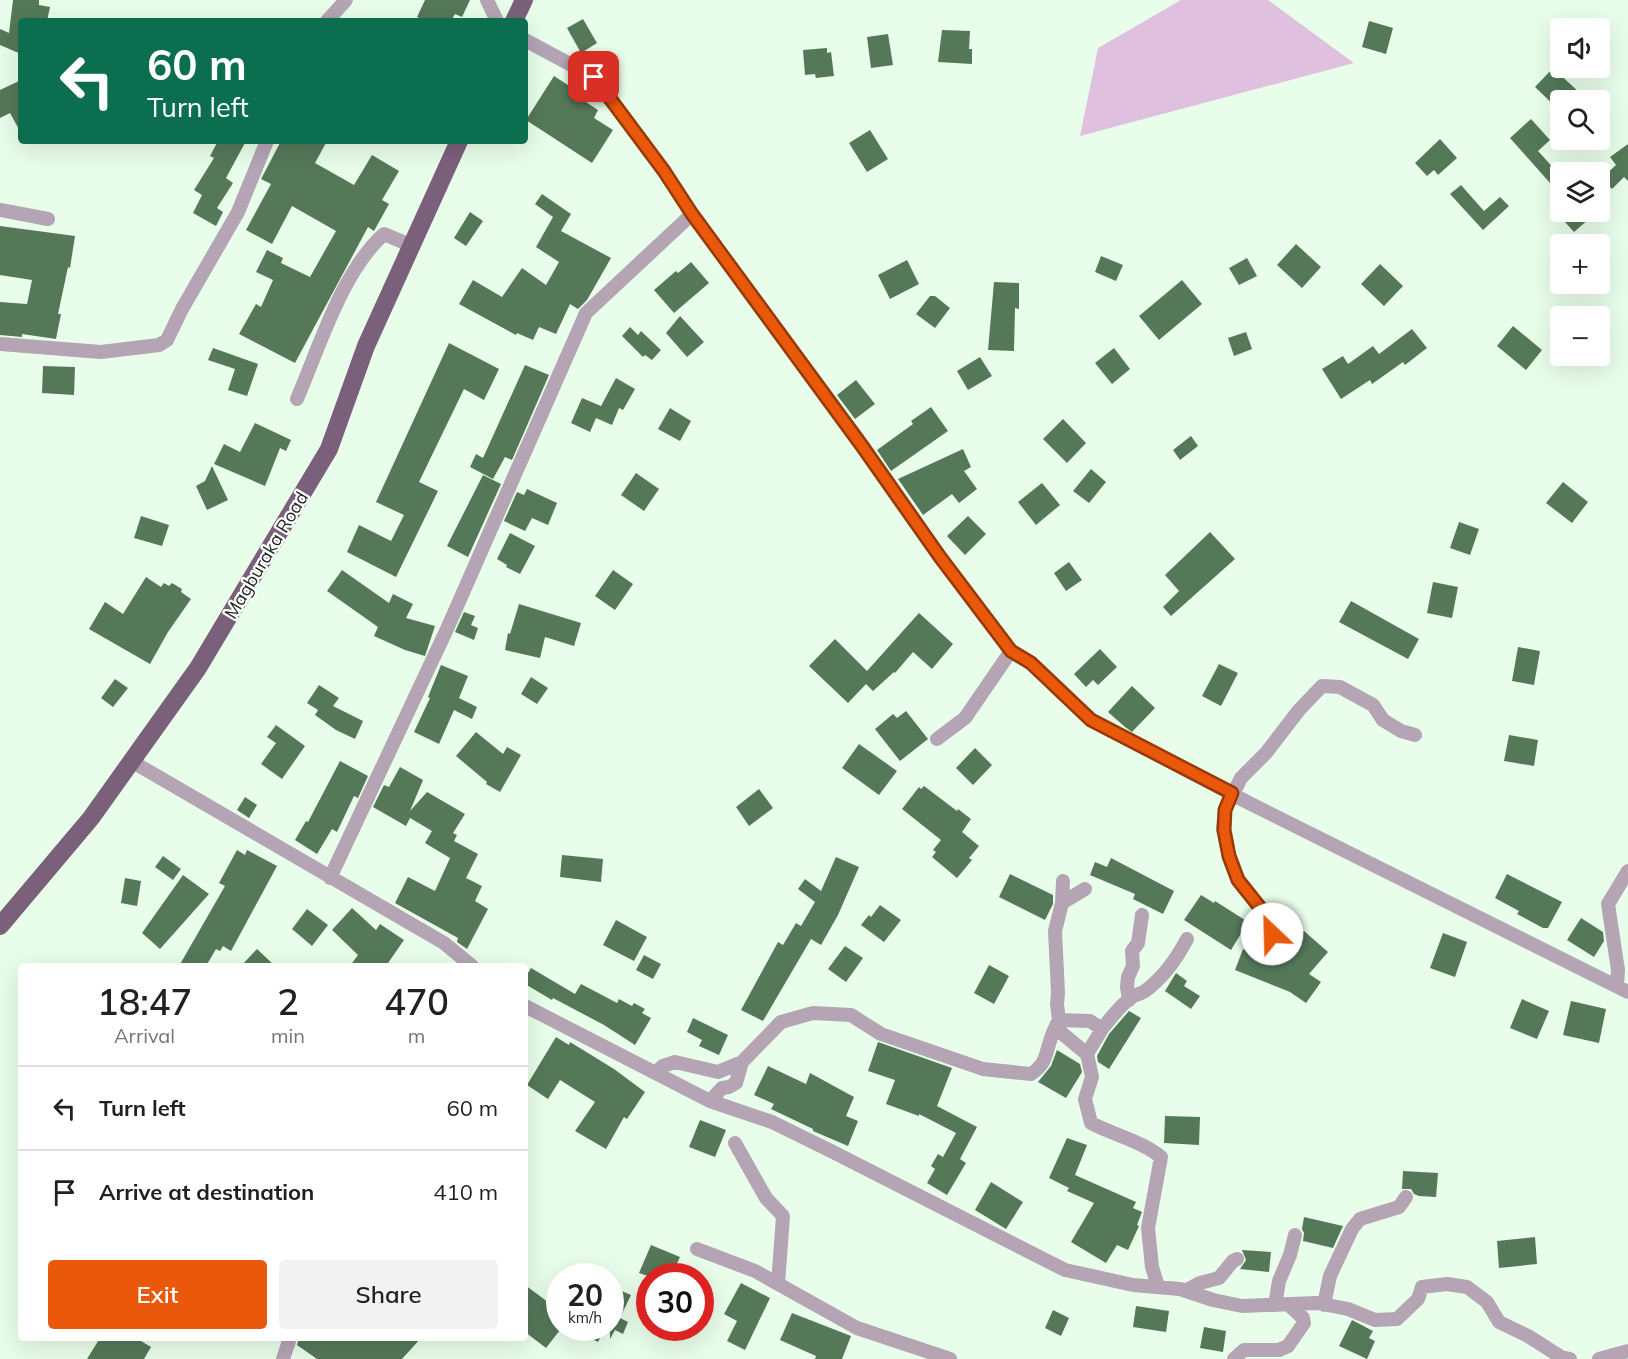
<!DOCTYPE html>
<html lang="en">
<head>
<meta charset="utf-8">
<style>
	:root { --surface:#fff; --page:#f2f2f2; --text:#202124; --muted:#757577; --line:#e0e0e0; --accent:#ea580c }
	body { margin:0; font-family:Mulish,sans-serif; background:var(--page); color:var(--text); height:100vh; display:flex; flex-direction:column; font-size:22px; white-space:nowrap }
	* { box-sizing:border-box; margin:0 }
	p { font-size:20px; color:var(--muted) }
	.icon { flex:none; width:33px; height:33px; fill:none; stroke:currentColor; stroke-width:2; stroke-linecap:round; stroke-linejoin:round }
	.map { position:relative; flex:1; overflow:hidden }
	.side { position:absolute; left:18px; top:963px; width:510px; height:378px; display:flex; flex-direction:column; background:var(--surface); border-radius:6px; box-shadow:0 6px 24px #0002 }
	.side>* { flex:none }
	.banner { position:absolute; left:18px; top:18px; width:510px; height:126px; border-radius:6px; box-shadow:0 6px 24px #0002; background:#0b6e4f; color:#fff; overflow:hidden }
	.tools { position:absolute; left:1550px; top:18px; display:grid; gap:12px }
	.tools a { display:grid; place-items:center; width:60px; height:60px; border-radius:6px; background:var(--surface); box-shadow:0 6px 24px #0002; font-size:30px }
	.speed { position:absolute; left:546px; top:1263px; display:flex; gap:12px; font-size:30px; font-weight:700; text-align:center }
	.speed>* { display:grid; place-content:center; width:78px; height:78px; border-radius:50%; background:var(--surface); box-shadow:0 6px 24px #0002; line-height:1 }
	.speed small { font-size:15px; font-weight:400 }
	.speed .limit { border:9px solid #d22; background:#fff; color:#111 }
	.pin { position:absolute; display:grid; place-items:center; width:51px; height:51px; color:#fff; margin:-26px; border-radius:12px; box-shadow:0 3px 9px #0006 }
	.me { position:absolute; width:66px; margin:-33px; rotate:336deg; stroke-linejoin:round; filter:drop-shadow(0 0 4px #0008) }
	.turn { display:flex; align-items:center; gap:21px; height:126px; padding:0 30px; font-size:27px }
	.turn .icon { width:78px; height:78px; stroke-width:2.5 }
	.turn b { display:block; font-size:42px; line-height:51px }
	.eta { display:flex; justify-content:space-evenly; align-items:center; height:102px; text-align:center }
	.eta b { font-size:36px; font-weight:600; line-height:42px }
	.action { display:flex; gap:12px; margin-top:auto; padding:12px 30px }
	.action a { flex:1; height:69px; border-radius:6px; background:var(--accent); color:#fff; font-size:24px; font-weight:600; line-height:69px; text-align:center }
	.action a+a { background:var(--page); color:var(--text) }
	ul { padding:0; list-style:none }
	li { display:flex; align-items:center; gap:18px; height:84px; padding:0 30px; border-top:2px solid var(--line) }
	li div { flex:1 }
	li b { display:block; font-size:22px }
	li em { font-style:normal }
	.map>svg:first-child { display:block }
	.green { fill:#dfc0de }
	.building { fill:#557859 }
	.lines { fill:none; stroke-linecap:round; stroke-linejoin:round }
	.street { stroke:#b4a4b4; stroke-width:14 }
	.primary { stroke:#7b607b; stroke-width:18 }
	.route-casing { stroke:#983908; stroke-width:15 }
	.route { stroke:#ea580c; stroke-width:10 }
	.labels { text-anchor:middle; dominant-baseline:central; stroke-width:4.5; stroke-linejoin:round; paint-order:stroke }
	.street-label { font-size:18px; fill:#212821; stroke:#fff }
</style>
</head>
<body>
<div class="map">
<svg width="1628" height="1359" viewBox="0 0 1628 1359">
	<rect width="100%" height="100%" fill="#e9feea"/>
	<!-- green -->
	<path class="green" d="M1181,0H1268L1354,63L1080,136L1098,48Z"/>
	<!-- building -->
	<path class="building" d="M13,0H39V5L50,7L47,21H21V54L0,45V29L9,33Z
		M425,0H470L462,17L455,14L451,21H426L417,17Z
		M583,19L597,43L581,53L567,28Z
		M1369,21L1393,28L1386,54L1362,47Z
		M942,30L970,31L969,49H972V64L938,62Z
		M888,34L893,65L871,68L867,37Z
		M827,48V53L831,52L834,76L816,78L815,74L805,75L803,50Z
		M1553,68L1581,94L1575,100H1560V111L1535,87Z
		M554,76L588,98L586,102L598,110L594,118L613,130L592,163L526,120Z
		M21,80V133L10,113L0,118V90Z
		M1531,119L1550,140L1538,151L1559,174L1550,183L1510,138Z
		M870,130L888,159L867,172L849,143Z
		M1440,139L1457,158L1438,175L1434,170L1427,176L1415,163Z
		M218,141H246L226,178L233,183L217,208L223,212L216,226L193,213L202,195L194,190L214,158L210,156Z
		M281,141H327L315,163L354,185L372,155L399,171L382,200L389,204L374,231L368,227L295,363L239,334L256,304L261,307L273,280L256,272L267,250L283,258L281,263L310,277L336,231L292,206L272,244L246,230L271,184L261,179Z
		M1628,144V181L1624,177L1612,189L1602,178L1616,165L1610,157Z
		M1461,185L1484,211L1500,197L1509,206L1483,230L1450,194Z
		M542,194L571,214L561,231L611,258L587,300L578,309L570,304L556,334L539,327L533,340L517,333L516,335L459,304L473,280L502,297L522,268L546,285L559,262L536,247L553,217L535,204Z
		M470,212L483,221L466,246L454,238Z
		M1556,212H1597L1574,232Z
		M0,226L75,236L70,268L68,267L58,314H61L56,339L22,334V337L0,335V302L27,304L32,280L0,275Z
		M1296,244L1321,267L1302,288L1277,265Z
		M1101,256L1123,265L1116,281L1095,272Z
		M1247,258L1257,276L1239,285L1229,268Z
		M907,260L919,284L890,299L878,275Z
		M691,262L709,283L674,313L654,290L676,271L678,273Z
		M1380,264L1403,286L1384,306L1361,284Z
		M1182,280L1202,304L1159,340L1139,316Z
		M994,282L1019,283V309L1015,308L1014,351L988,350Z
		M930,296H935L950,308L935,328L916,314Z
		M680,316L704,342L687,357L666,333Z
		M1513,326L1542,350L1526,370L1497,346Z
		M630,327L638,335L641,331L661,350L652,360L645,355L643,357L622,336Z
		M1412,329L1427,348L1405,365L1403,362L1372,384L1370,380L1341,399L1322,369L1343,356L1348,364L1373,346L1379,354Z
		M1246,332L1252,349L1234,356L1228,338Z
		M449,343L499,369L484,400L464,389L419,482L438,491L396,577L347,552L359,525L391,541L404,515L376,502Z
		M213,348L258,364L247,396L228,390L235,369L208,360Z
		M1114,348L1130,369L1112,384L1095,363Z
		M980,357L992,376L968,390L957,371Z
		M525,365L549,375L512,460L505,457L493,479L470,467L476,454L483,458Z
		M43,366L75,367L74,395L42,393Z
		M616,378L635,389L623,410L619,408L612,425L596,418L590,432L571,423L582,398L601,406Z
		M856,380L875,404L855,419L837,395Z
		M931,407L948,431L891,471L877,450L913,424L911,421Z
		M670,408L691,421L680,441L658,429Z
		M1063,419L1086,443L1067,463L1043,439Z
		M255,423L291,440L286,451L280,448L265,486L214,464L224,444L240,452Z
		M1191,436L1198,446L1180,460L1173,450Z
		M963,449L971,467L964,471L977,489L959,503L952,494L923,515L898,479Z
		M212,466L228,500L207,510L196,486L205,481Z
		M1091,469L1106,482L1089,503L1073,491Z
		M636,473L659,489L644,511L621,495Z
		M483,475L501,484L468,557L447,546Z
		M1563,482L1588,502L1572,523L1546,503Z
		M1042,483L1060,505L1036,525L1018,502Z
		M527,489L557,503L548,525L532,518L525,531L504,521L517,492L524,495Z
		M141,516L169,525L162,546L134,538Z
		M968,516L986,534L965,555L947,536Z
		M1459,522L1479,529L1470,555L1450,548Z
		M1210,532L1235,559L1171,616L1163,607L1179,591L1165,575Z
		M510,533L535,546L520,574L506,567L507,565L497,559Z
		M1069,562L1082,580L1066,591L1054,573Z
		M342,570L389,603L393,594L413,604L406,618L435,626L425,656L405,650L374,636L378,627L327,591Z
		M613,570L633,584L615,610L595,596Z
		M146,577L161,587L164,583L169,586L172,583L182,589L181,592L191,599L168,632L150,664L89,629L105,602L123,614Z
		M1433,582L1458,587L1452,618L1427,613Z
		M1351,601L1419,639L1408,659L1339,622Z
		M519,604L581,623L574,646L545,637L540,658L505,650L508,633L510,634Z
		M464,612L475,616L471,625L478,628L474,640L455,632Z
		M919,613L953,644L932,669L913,652L895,673L894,672L873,691L866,684L848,703L809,666L835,639L867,671Z
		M1518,647L1540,651L1534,685L1512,681Z
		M1100,649L1117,667L1098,685L1093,680L1086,687L1074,674Z
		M1219,664L1238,673L1221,706L1202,696Z
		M441,665L468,676L459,698L477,707L472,719L454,710L439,744L414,732L430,698L428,697Z
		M531,677L548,688L537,704L521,694Z
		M115,679L128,688L113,707L101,698Z
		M319,685L339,698L333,706L363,721L355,739L336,730L315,715L318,710L307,703Z
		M1132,686L1155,708L1132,732L1125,727L1108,712Z
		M906,711L928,739L900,761L875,729L893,714L897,718Z
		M276,725L305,746L282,779L261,764L276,743L267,737Z
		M476,732L503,754L507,747L521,755L500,792L486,784L487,782L456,756Z
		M1509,735L1538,740L1534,766L1504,761Z
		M859,744L897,771L879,795L842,768Z
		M975,748L992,765L973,785L956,768Z
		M340,761L368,776L358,798L354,796L337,832L332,829L317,854L295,840L306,821L308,822Z
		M400,767L423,780L410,811L427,792L465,814L453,833L457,835L454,841L478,854L466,878L482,886L475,901L488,909L467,949L457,942L458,938L395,903L408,877L435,891L450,858L425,843L432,831L410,818L406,826L373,807L384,785L389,787Z
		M924,786L957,811L958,809L971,819L962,832L979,846L969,858L972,860L957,878L932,857L936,852L933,850L941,840L902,809L919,787L921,789Z
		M759,789L773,808L749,826L736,807Z
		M245,797L257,805L249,818L237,810Z
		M237,850L245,855L247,850L277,866L231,951L223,946L220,951L216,949L206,966H179L225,886L219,883Z
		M562,855L603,859L601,882L560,877Z
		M163,856L181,869L173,880L155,867Z
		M836,857L859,867L838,915L821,945L811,939L763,1021L741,1010L778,942L783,945L796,923L801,926L815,902L798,889L805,879L821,891Z
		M1111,858L1174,891L1163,914L1133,899L1135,894L1090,875L1095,862L1107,867Z
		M1010,874L1053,895V904L1045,920L999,897Z
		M1507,874L1562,902L1548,928H1543L1517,914L1519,911L1495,898Z
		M183,875L209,894L160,949L142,933Z
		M125,878L141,881L137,906L121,903Z
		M1201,895L1214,903L1215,901L1248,922L1231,950L1184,920Z
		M880,905L901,920L884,942L861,925L869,915L871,917Z
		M352,908L376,930L380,924L404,940L386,966H350L358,955L332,930Z
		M307,909L328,925L312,946L292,929Z
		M1581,918L1603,932L1604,941L1594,957L1567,940Z
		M616,920L647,937L634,961L603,945Z
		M1304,931L1328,952L1309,974L1321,982L1306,1003L1290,992L1235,970L1243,949L1276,963Z
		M1443,933L1467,942L1455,977L1430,968Z
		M845,946L863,958L846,982L828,969Z
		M257,949L275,966H241Z
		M644,955L661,964L653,979L636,970Z
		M989,965L1009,976L994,1004L974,993Z
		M531,968L575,994L581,984L617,1003L619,999L632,1006L634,1003L645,1009L642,1013L651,1018L635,1045L604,1025L553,998L552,1000L525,984V978Z
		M1176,973L1187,981L1184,986L1200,996L1191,1009L1165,991Z
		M1522,999L1549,1011L1537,1039L1510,1028Z
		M1571,1001L1606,1009L1599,1043L1563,1035Z
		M1129,1011L1141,1018L1109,1069L1098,1062L1097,1056L1109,1034Z
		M693,1018L728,1035L719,1055L699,1046L702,1040L687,1032Z
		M556,1037L569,1045L570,1042L614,1069L645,1092L627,1119L624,1117L606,1149L575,1131L595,1102L560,1080L548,1099L527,1085Z
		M878,1042L952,1068L937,1106L977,1127L960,1159L966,1163L947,1195L927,1183L935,1169L931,1166L938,1154L943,1157L956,1133L919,1114V1116L886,1104L895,1080L868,1071Z
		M1057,1050L1080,1064L1082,1072L1066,1098L1038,1082L1051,1066Z
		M768,1066L806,1084L810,1073L854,1097L846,1116L858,1121L848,1146L813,1131V1129L771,1109L774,1104L754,1095Z
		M1165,1116L1200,1117L1199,1145L1164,1143Z
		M700,1120L726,1130L715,1157L689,1147Z
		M1067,1138L1087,1145L1075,1175L1136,1202L1133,1208L1142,1212L1137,1225L1139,1226L1128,1250L1117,1245L1106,1263L1071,1242L1094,1203L1067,1191L1069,1188L1049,1178Z
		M1403,1171L1438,1173L1436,1197L1419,1196L1414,1194L1411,1189H1402Z
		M991,1182L1023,1202L1006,1229L975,1210Z
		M1304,1217L1343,1226L1333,1248L1303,1241L1304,1233L1302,1229Z
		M1535,1237L1537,1264L1499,1268L1497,1241Z
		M651,1245L680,1257L671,1276H648L639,1273Z
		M1242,1250L1271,1252L1269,1272L1240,1269L1246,1260Z
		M741,1283L770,1298L745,1350L727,1341L737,1321L724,1314Z
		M525,1285L560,1311V1330L546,1348L525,1332Z
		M610,1286L631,1295L620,1318L628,1322L623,1334L615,1330L610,1339Z
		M1136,1306L1169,1311L1166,1332L1133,1327Z
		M1053,1310L1069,1318L1061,1336L1045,1328Z
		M792,1313L851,1336L842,1359H815L816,1356L780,1340Z
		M1352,1320L1373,1331L1369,1338L1375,1341L1367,1359L1339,1346Z
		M1204,1327L1226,1331L1223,1352L1200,1348Z
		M570,1328H605L598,1342Z
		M100,1338H136L151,1347L144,1359H87Z
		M299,1338H421L402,1359H317L297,1345Z"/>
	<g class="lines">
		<!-- street -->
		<path class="street" d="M487,0L497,21
			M327,21L346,0
			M525,40L594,77L664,171L692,214L863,446L940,557L1011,651L1031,663L1091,720L1249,803L1628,992
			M0,210L48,219
			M0,344L101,352L159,345L167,340L182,309L238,212L267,141
			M297,399C319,348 342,271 384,234L410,245
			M937,739L965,718L1011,651
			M131,761L444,943L472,966
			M330,878L447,629L586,313L692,214
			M1063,881L1062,903L1055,931L1058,993L1057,1004L1059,1020L1090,1021L1102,1029C1111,1018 1120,1005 1132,997C1136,994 1141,994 1145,991C1163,978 1177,958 1187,939
			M1062,903L1085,889
			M1272,934L1262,910L1238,880L1229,856L1223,829L1225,810L1241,778L1266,753L1299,710L1322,686L1340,687L1373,705L1383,720L1401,731L1415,735
			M1617,986L1618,970L1608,904L1628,871
			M1129,1000L1127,987L1128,977L1133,966L1132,951L1138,943L1142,915
			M525,1006L710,1101L772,1122L831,1151L1065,1270L1133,1285L1180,1289L1213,1300L1242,1306L1317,1303L1348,1309L1375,1320L1397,1319L1418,1299L1422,1287L1447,1284L1467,1287L1487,1302L1499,1322L1528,1336L1561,1357L1570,1359
			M1059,1020L1058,1030L1087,1054
			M1102,1029L1087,1054L1092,1077L1085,1099L1091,1123C1114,1135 1141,1141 1161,1157L1148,1228L1152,1267L1158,1286
			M655,1073L663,1066L675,1062L718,1072L742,1062
			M710,1101L722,1088L729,1087L736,1083L742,1062L781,1022L813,1013L851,1015L881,1034L983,1069L1031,1074C1047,1063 1045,1055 1051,1038C1053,1032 1056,1026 1059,1020
			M735,1143L766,1198L783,1216L778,1284
			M697,1249L755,1271L857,1328L950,1359
			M1185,1291L1200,1283L1219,1278L1233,1261L1237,1259
			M1275,1305L1279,1281L1290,1255L1295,1235
			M1324,1305L1330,1276L1352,1229L1360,1219L1399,1207L1406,1197
			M283,1359L290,1338
			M1234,1359L1244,1350H1279L1288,1346L1304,1323L1303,1318L1289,1305
			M1599,1359L1628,1351"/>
		<!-- primary -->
		<path class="primary" d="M514,21L524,0
			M0,926L91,818L198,668L329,449L366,346L459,141"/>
	</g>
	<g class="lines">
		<defs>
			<path id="route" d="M594,77L664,171L692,214L862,446L940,557L1011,651L1031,663L1091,720L1232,793L1225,810L1224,830L1229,856L1238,880L1262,910L1272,934"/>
		</defs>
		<!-- route casing -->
		<use href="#route" class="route-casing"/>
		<!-- route -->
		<use href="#route" class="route"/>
	</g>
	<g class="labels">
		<!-- street labels -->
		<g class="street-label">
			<text transform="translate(266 555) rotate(-59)">Magburaka Road</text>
		</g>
	</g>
</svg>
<div class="tools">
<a><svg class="icon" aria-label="sound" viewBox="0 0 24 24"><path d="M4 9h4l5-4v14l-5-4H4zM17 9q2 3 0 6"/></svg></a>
<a><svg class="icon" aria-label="search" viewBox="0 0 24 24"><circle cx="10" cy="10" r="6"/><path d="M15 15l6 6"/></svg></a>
<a><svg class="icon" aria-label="layers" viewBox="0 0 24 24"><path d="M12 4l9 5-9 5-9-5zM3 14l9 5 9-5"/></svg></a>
<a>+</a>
<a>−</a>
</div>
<div class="speed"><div>20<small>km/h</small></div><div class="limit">30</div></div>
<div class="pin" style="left:594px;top:77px;background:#d93025"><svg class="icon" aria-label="arrive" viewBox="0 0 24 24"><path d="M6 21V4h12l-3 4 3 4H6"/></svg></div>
<svg class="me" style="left:1272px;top:934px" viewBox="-20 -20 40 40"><circle r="19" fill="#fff"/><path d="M0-13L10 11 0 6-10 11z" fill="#ea580c"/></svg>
<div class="banner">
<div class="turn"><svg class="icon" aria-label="left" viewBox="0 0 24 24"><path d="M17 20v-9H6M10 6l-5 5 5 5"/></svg><div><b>60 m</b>Turn left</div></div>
</div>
<section class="side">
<div class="eta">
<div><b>18:47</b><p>Arrival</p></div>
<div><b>2</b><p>min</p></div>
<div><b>470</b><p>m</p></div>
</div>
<ul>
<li><svg class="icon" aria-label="left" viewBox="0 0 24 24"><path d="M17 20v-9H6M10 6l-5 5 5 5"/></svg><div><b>Turn left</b></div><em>60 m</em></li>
<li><svg class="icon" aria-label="arrive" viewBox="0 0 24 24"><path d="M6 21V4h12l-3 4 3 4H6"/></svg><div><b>Arrive at destination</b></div><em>410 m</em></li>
</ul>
<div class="action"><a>Exit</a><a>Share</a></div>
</section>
</div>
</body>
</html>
